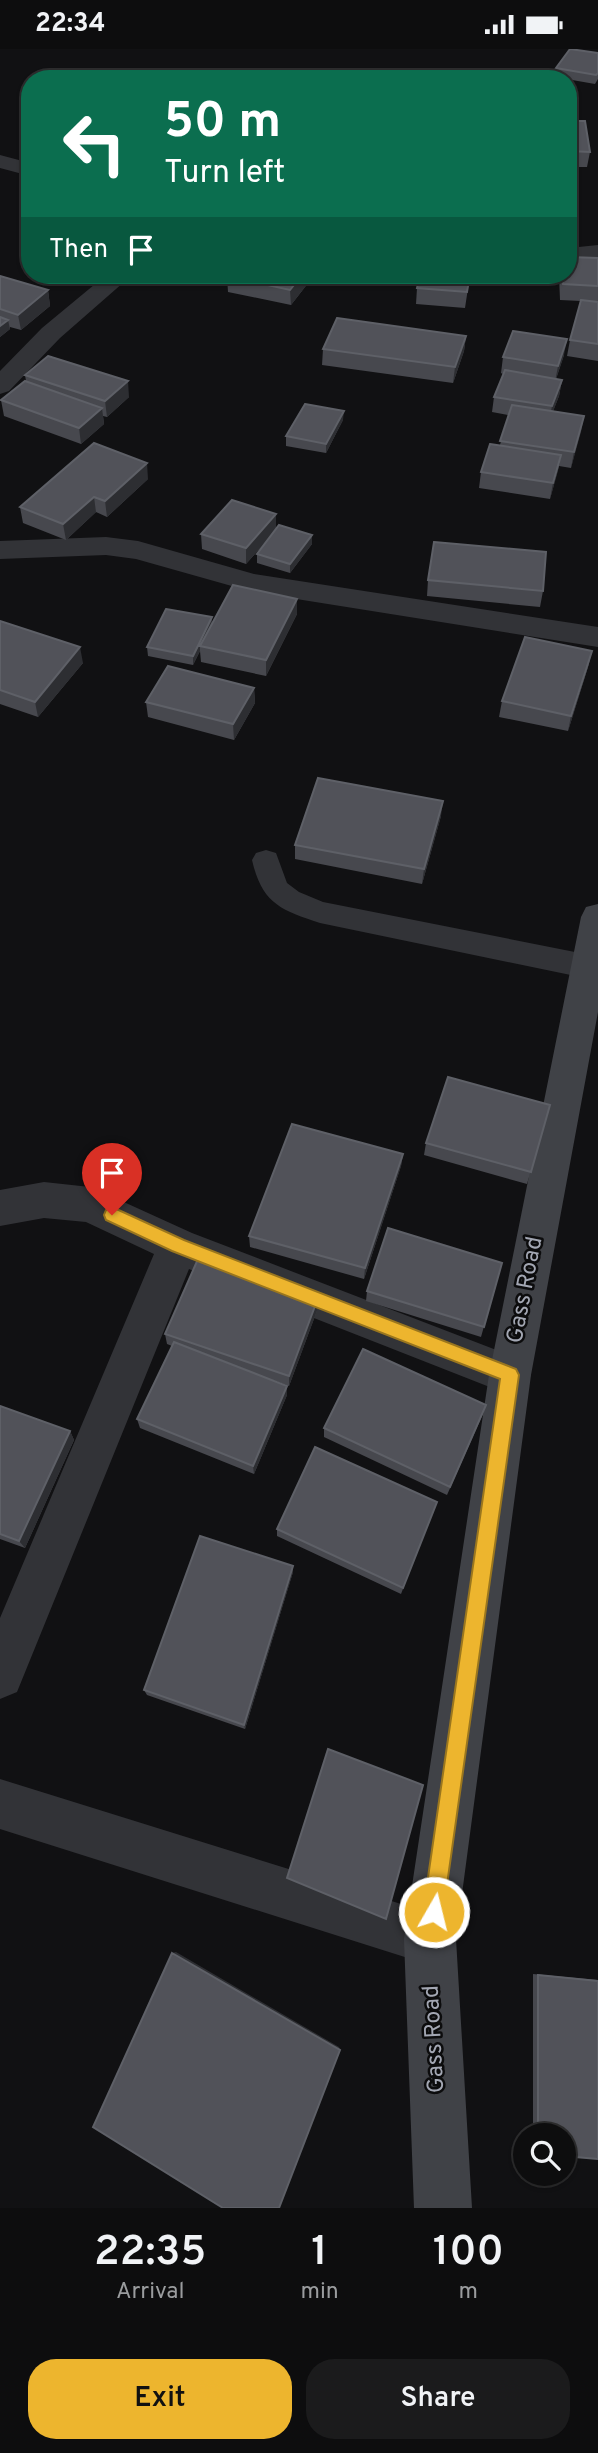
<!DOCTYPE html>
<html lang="en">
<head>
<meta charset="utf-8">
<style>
	:root { --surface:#0d0d0e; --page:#1b1b1c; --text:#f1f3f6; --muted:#9a9c9e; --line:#2d2d2e; --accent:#edb52e }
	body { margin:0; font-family:Overpass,sans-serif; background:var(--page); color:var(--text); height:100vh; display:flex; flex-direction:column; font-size:26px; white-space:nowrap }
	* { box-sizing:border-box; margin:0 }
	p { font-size:23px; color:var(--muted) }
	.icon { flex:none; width:38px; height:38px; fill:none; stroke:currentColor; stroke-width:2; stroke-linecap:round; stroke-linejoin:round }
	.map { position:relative; height:2159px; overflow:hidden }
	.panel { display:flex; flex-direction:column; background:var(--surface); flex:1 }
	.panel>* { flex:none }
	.banner { position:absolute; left:21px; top:21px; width:556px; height:214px; border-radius:28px; box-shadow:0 2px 5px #0004,0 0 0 2px var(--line); background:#0b6e4f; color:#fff; overflow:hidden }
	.controls { position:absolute; left:513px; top:2074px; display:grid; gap:14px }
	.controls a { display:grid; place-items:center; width:63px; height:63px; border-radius:50%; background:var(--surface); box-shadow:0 2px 5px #0004,0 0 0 2px var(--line); font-size:35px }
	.pin { position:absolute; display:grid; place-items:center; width:60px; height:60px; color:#fff; margin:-72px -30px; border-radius:50% 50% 50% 0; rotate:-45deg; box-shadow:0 0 7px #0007 }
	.pin .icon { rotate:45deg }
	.me { position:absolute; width:77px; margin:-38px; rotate:8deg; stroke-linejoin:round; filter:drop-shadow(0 0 5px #0008) }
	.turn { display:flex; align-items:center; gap:24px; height:147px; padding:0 28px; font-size:32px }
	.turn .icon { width:91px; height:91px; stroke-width:2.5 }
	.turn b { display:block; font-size:49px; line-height:60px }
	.then { display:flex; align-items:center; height:66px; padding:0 28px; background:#0003; gap:14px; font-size:26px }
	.eta { display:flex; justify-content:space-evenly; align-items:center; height:119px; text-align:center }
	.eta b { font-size:42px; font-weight:600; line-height:49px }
	.primary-button { display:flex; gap:14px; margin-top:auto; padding:14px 28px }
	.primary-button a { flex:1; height:80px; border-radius:28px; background:var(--accent); color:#111; font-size:28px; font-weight:600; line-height:80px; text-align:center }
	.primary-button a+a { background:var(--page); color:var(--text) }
	.status { display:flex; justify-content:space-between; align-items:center; height:49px; padding:0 35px; background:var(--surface); direction:ltr }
	.status svg { height:19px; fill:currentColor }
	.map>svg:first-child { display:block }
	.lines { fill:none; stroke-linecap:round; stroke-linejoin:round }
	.lane { fill:#323337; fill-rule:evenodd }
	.street { fill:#323337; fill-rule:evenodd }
	.secondary { fill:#404247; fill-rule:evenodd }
	.wall { fill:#47484e }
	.shaded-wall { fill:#2d2e32 }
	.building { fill:#515259; stroke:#5e6067; stroke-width:2 }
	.route { fill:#edb52e; stroke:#9a761e; stroke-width:2 }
	.labels { text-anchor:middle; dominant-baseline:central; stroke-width:5; stroke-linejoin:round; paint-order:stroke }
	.street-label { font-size:23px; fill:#a3a7b3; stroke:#0c0c0d }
</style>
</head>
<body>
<div class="status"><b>22:34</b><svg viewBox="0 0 49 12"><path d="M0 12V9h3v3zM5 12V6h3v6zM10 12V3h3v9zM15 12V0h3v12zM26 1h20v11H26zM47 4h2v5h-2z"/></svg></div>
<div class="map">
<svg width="598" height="2159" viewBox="0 0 598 2159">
	<rect width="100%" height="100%" fill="#111113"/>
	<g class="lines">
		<!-- lane -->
		<path class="lane" d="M266,801L276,804L287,834L299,843L323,853L590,906L598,909V927L590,930L320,874C280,861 262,854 252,811L256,804Z"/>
		<!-- street -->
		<path class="street" d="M0,106L30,114V127L0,119Z
			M598,196V210L569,213V199Z
			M106,226H132L60,289L9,342L0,345V322L42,279Z
			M106,488L138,492L254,525L598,578V598L253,543L136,510L106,506L0,510V492Z
			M44,1133L90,1138L104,1144L192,1184L525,1312L531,1326L525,1340L510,1346L189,1220L17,1643L0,1650V1569L154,1205L86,1173L44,1169L0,1177V1141Z
			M0,1730L430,1864L449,1871L456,1890L449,1909L430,1916L0,1780Z"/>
		<!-- secondary -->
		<path class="secondary" d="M598,855V963L531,1326L456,1890L472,2159H414L404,1890L489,1326L581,868L586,858Z"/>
	</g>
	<!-- wall -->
	<path class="wall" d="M598,4V30L595,35L555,28L556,19Z
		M569,72L590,103L587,118H569Z
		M598,209V312L567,307L570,291L581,252L560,251L559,226H569Z
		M228,226H312V229L291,256L228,243L227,227Z
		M470,226L465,259L416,255L417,239Z
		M0,227L48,241L50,257L21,281L10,278V280L0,288Z
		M466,287L464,302L453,334L322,316L323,300Z
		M564,306L556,330L562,331L559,347L553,362L584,367L571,419L559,417L550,450L479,439L481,423L500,396L508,366L492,363L494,348L503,325L501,324L503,308Z
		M25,326L129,348L107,368L103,367L104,375L81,395L4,367L1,351L26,332Z
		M343,371L326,404L286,397V387Z
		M148,430L107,468L96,463L66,491L23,474L20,458Z
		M276,465V480L312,486V495L290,524L257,514V505L269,489L246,515L202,500L201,485Z
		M428,531L543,542L540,558L427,547Z
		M297,550V565L266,627L201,613L200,602L193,616L148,607L147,598L212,568V575Z
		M0,572L83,614L38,668L0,655Z
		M592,602L588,618L568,682L499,668L502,652Z
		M254,639L255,654L234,691L148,668L146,653Z
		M441,767L422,835L295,810V796Z
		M550,1056L527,1135L424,1106L426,1094Z
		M403,1105L401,1117L364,1230L250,1198L249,1187Z
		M502,1214L481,1288L366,1252L367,1242Z
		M318,1249V1259L289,1337L273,1331L287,1346L254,1425L140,1379L137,1370L172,1297L167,1295L165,1285Z
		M0,1357L70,1382L74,1391L25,1499L0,1490Z
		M483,1365L447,1446L324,1388V1379Z
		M437,1453L401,1545L277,1487V1480Z
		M293,1517V1523L245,1680L147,1646L144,1641Z
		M533,1925L598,1931V2110L564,2086H533Z"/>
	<!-- shaded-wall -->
	<path class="shaded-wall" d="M302,226H312V229L291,256L290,241Z
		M48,241L50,257L21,281L18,266Z
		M8,271L10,280L0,288V277Z
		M466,287L464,302L453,334L455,318Z
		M567,290L564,306L555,333L558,317Z
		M562,331L559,347L549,373L552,357Z
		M128,332L129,348L107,368L105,352Z
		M102,359L104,375L81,395L79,379Z
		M344,362L343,371L326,404V395Z
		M584,367L581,383L571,419L574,403Z
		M561,406L558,422L550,450L553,434Z
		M147,414L148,430L107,468L105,452Z
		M94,448L96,463L66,491L63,475Z
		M276,465V481L246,515V499Z
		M312,486V495L290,524V515Z
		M297,550V565L266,627V611Z
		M212,568V577L200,597V602L193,616V607Z
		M80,598L83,614L38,668L35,653Z
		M592,602L588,618L568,682L571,667Z
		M254,639L255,654L234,691L233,675Z
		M443,752L441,767L422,835L424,820Z
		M403,1105L401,1117L364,1230L365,1219Z
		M318,1249V1259L289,1337V1327Z
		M287,1337V1346L254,1425L253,1417Z
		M70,1382L74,1391L25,1499L19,1492Z
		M293,1517V1523L245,1680L244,1676Z
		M176,1903L339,1998L340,2001L172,1904Z"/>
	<!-- building -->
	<path class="building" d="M570,0L598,4V24L596,26L556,19Z
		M569,72H585L590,103L569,102Z
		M569,208L598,209V237L563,235L562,226H569Z
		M228,226H302L290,241L227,227Z
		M420,226H470L467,243L417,239Z
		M0,227L48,241L18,266L0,260Z
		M581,251L598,253V295L570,291Z
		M0,268L8,271L0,277Z
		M337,269L466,287L455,318L323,300Z
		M513,282L567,290L558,317L503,308Z
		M48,307L128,332L105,352L25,326Z
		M505,321L562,331L552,357L494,348Z
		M25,332L102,359L79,379L1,351Z
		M305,355L344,362L326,395L286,387Z
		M512,356L584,367L574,403L500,392Z
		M94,394L147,414L105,452L94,448L63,475L20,458Z
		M490,395L561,406L553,434L481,423Z
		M232,451L276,465L246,499L201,485Z
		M279,476L312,486L290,515L257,505Z
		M434,493L546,503L543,542L428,531Z
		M233,536L297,550L266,611L200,597Z
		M166,560L212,568L193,607L147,598Z
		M0,572L80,598L35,653L0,641Z
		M525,588L592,602L571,667L502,652Z
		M168,617L254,639L233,675L146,653Z
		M318,729L443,752L424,820L295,796Z
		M448,1028L550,1056L531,1123L426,1094Z
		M292,1075L403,1105L365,1219L249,1187Z
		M388,1179L502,1214L484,1278L367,1242Z
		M198,1210L318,1249L289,1327L165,1285Z
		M174,1293L287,1337L253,1417L137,1370Z
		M363,1300L486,1356L450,1438L324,1379Z
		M0,1357L70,1382L19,1492L0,1485Z
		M315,1398L437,1453L403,1539L277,1480Z
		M200,1487L293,1517L244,1676L144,1641Z
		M328,1700L423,1736L386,1870L287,1829Z
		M172,1904L340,2001L279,2159H223L93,2078Z
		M538,1926L598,1932V2110L564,2107V2086H538Z"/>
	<!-- route -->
	<path class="route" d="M112,1158L184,1191L516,1320L519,1326L442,1871L434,1874L426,1871L423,1863L500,1330L172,1202L106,1171L104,1166L106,1161Z"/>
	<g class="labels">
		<!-- street labels -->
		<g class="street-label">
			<text transform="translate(526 1241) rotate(-79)">Gass Road</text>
			<text transform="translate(435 1990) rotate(-93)">Gass Road</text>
		</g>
	</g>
</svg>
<div class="controls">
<a><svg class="icon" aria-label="search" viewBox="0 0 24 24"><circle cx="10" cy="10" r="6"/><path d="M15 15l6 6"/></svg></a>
</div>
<div class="pin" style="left:112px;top:1166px;background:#d93025"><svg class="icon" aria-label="arrive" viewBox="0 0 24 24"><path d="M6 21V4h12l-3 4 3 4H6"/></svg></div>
<svg class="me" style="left:434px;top:1863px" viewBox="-20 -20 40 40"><circle r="17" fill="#edb52e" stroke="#fff" stroke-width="3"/><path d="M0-11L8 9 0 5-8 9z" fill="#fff"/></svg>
<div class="banner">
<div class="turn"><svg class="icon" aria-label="left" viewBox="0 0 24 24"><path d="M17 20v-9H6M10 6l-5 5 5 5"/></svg><div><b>50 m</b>Turn left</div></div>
<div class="then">Then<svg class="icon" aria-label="arrive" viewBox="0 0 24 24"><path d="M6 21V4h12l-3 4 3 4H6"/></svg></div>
</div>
</div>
<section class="panel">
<div class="eta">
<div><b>22:35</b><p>Arrival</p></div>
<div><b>1</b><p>min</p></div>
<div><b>100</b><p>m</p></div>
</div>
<div class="primary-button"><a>Exit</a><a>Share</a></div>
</section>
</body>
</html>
